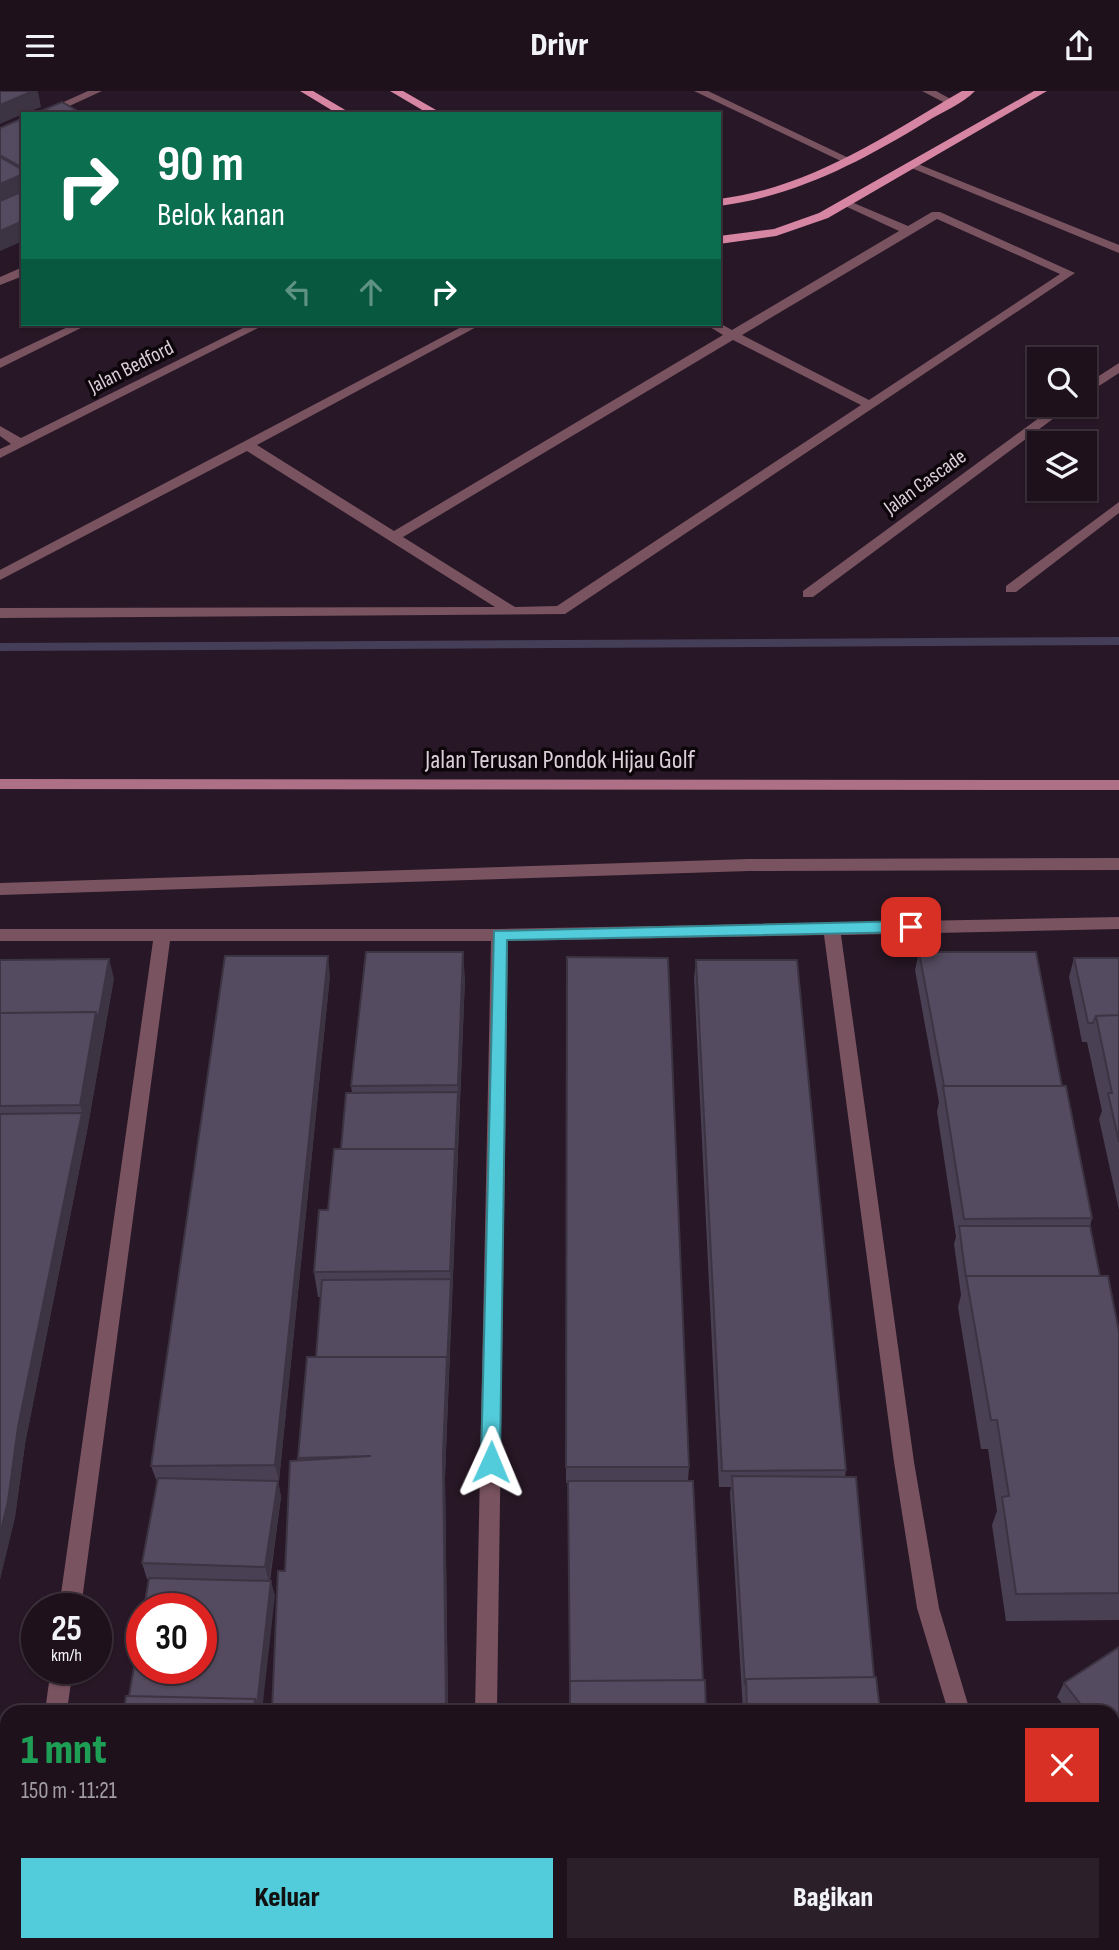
<!DOCTYPE html>
<html lang="id">
<head>
<meta charset="utf-8">
<style>
	:root { --surface:#1e111c; --page:#2b1f29; --text:#f1f3f6; --muted:#a19da3; --line:#3c313b; --accent:#52cbda }
	body { margin:0; font-family:"Sofia Sans Condensed",sans-serif; background:var(--page); color:var(--text); height:100vh; display:flex; flex-direction:column; font-size:26px; white-space:nowrap }
	* { box-sizing:border-box; margin:0 }
	p { font-size:23px; color:var(--muted) }
	.icon { flex:none; width:38px; height:38px; fill:none; stroke:currentColor; stroke-width:2; stroke-linecap:round; stroke-linejoin:round }
	.map { position:relative; flex:1; overflow:hidden }
	.details { position:absolute; left:0px; top:1614px; width:1120px; height:247px; display:flex; flex-direction:column; background:var(--surface); border-radius:21px 21px 0 0; box-shadow:0 2px 5px #0004,0 0 0 2px var(--line) }
	.details>* { flex:none }
	.top-card { position:absolute; left:21px; top:21px; width:700px; height:214px; border-radius:0px; box-shadow:0 2px 5px #0004,0 0 0 2px var(--line); background:#0b6e4f; color:#fff; overflow:hidden }
	.fabs { position:absolute; left:1027px; top:256px; display:grid; gap:14px }
	.fabs a { display:grid; place-items:center; width:70px; height:70px; border-radius:0px; background:var(--surface); box-shadow:0 2px 5px #0004,0 0 0 2px var(--line); font-size:35px }
	.speed { position:absolute; left:21px; top:1502px; display:flex; gap:14px; font-size:35px; font-weight:700; text-align:center }
	.speed>* { display:grid; place-content:center; width:91px; height:91px; border-radius:50%; background:var(--surface); box-shadow:0 2px 5px #0004,0 0 0 2px var(--line); line-height:1 }
	.speed small { font-size:18px; font-weight:400 }
	.speed .limit { border:10px solid #d22; background:#fff; color:#111 }
	.pin { position:absolute; display:grid; place-items:center; width:60px; height:60px; color:#fff; margin:-30px; border-radius:14px; box-shadow:0 4px 10px #0006 }
	.me { position:absolute; width:77px; margin:-38px; rotate:1deg; stroke-linejoin:round; filter:drop-shadow(0 0 5px #0008) }
	.turn { display:flex; align-items:center; gap:24px; height:147px; padding:0 21px; font-size:32px }
	.turn .icon { width:91px; height:91px; stroke-width:2.5 }
	.turn b { display:block; font-size:49px; line-height:60px }
	.lanes { display:flex; align-items:center; height:66px; padding:0 21px; background:#0003; justify-content:center; gap:35px; direction:ltr }
	.lanes .off { opacity:.35 }
	.round { display:grid; place-items:center; flex:none; width:74px; height:74px; border-radius:0px; background:var(--page) }
	.head { display:flex; align-items:center; justify-content:space-between; height:119px; padding:0 21px }
	h1 { font-size:42px; font-weight:800; line-height:52px; color:#1e9e55 }
	.cta { display:flex; gap:14px; margin-top:auto; padding:14px 21px }
	.cta a { flex:1; height:80px; border-radius:0px; background:var(--accent); color:#111; font-size:28px; font-weight:800; line-height:80px; text-align:center }
	.cta a+a { background:var(--page); color:var(--text) }
	header { display:flex; justify-content:space-between; align-items:center; height:91px; padding:0 21px; background:var(--surface); font-size:32px; font-weight:800 }
	.map>svg:first-child { display:block }
	.lines { fill:none; stroke-linecap:round; stroke-linejoin:round }
	.stream { fill:#453e58; fill-rule:evenodd }
	.lane { fill:#795360; fill-rule:evenodd }
	.street { fill:#795360; fill-rule:evenodd }
	.secondary { fill:#ad7086; fill-rule:evenodd }
	.primary { fill:#d686a3; fill-rule:evenodd }
	.wall { fill:#494053 }
	.shaded-wall { fill:#3c3443 }
	.building { fill:#554b60; stroke:#3c3443; stroke-width:2 }
	.route { fill:#52cbda; stroke:#35848e; stroke-width:2 }
	.labels { text-anchor:middle; dominant-baseline:central; stroke-width:7; stroke-linejoin:round; paint-order:stroke }
	.far-street-label { font-size:21px; fill:#daced7; stroke:#0c060b }
	.street-label { font-size:26px; fill:#daced7; stroke:#0c060b }
</style>
</head>
<body>
<header><svg class="icon" aria-label="menu" viewBox="0 0 24 24"><path d="M4 6h16M4 12h16M4 18h16"/></svg>Drivr<svg class="icon" aria-label="share" viewBox="0 0 24 24"><path d="M12 15V3M7 8l5-5 5 5M5 13v7h14v-7"/></svg></header>
<div class="map">
<svg width="1119" height="1859" viewBox="0 0 1119 1859">
	<rect width="100%" height="100%" fill="#281726"/>
	<g class="lines">
		<!-- stream -->
		<path class="stream" d="M1119,546V554L0,560V552Z"/>
		<!-- lane -->
		<path class="lane" d="M694,0H708L853,69L843,71Z
			M922,0H936L956,11L947,13Z
			M849,110L908,135L932,121H940L1075,182L565,523L0,527V517L495,516L247,360L0,489V479L467,233H482L257,354L394,440L723,244L705,233L719,232L732,239L899,140L845,115L843,113ZM937,128L1060,183L869,309L742,244ZM733,249L861,314L557,515L515,516L403,446Z"/>
		<!-- street -->
		<path class="street" d="M88,0H102L52,23H37Z
			M913,71L1119,154V162L909,76L907,74Z
			M23,176V185L0,194V186Z
			M74,233H89L0,277V268Z
			M251,233H266L0,367V358L11,353L0,345V335L21,347Z
			M1119,272V282L1085,304V294Z
			M1058,313H1073L813,506H803V500Z
			M1119,411V422L1016,501H1006V495Z
			M1119,767V779L749,780L0,804V792L749,768Z
			M1119,826V838L841,844L914,1371L939,1517L970,1620H948L917,1517L894,1371L824,844L508,850L497,1620H475L491,850H170L81,1517H59L153,850H0V838H500Z
			M51,1577H73L67,1620H45Z
			M1113,1825L1119,1827V1851L1113,1849Z
			M12,1853H36L35,1859H11Z
			M470,1853H494V1859H470Z
			M1012,1853H1037L1035,1859H1010Z"/>
		<!-- secondary -->
		<path class="secondary" d="M0,688L1119,689V699L0,698Z"/>
		<!-- primary -->
		<path class="primary" d="M300,0H313L352,23H338Z
			M390,0H403L443,23H429Z
			M962,0H975C962,13 942,21 926,31C860,71 796,105 719,115V108C810,97 885,45 962,0Z
			M1034,0H1047L828,127L776,145L719,153V145L774,138L819,122Z"/>
	</g>
	<!-- wall -->
	<path class="wall" d="M919,861L1062,995L1092,1127L1090,1135L1100,1185L1119,1241V1529L1006,1530L992,1434L997,1420L988,1358H981L958,1216L961,1204L954,1153L956,1146L937,1021L939,1011L915,879Z
		M567,866L689,1376L688,1390L706,1620L568,1392H566Z
		M1074,867H1119V1119L1099,1028L1102,1020L1087,951H1082L1069,886Z
		M0,869L114,887L87,1040L25,1353L15,1426L0,1488Z
		M696,869L846,1379L845,1386L874,1586L880,1620H743L730,1402L731,1396H719L694,887Z
		M330,884L279,1390H278L281,1406L270,1490L275,1505L147,1488L142,1472L157,1391L151,1375Z
		M465,887L445,1386L448,1620H272L285,1480L298,1367L316,1266L321,1206H318L314,1181L328,1119L352,1002L351,995Z
		M1119,1556V1686L1113,1678V1620H1068L1057,1606L1064,1592Z"/>
	<!-- shaded-wall -->
	<path class="shaded-wall" d="M33,0H38L41,16L23,23L0,33V14Z
		M23,83V103L0,113V93Z
		M23,130V150L0,160V140Z
		M463,861L465,887L452,1205L450,1180L455,1058L458,1001Z
		M328,865L330,884L279,1390L275,1374Z
		M109,868L114,887L87,1040L80,1014L96,921Z
		M82,1022L87,1040L25,1353L15,1426L0,1488V1443L18,1336Z
		M451,1188L452,1205L445,1386L448,1620H446L443,1363Z
		M278,1390L281,1406L269,1491L265,1476Z
		M271,1490L275,1505L262,1620H254Z"/>
	<!-- building -->
	<path class="building" d="M0,0H33L0,14Z
		M62,11L83,23H34Z
		M23,27V77L0,64V37Z
		M0,66L23,79V83L0,93Z
		M23,100V130L0,140V110Z
		M366,861H463L458,994L351,995Z
		M919,861H1036L1062,995H944Z
		M225,865H328L275,1374L151,1375Z
		M567,866L668,867L689,1376H566Z
		M1074,867H1119V924L1096,925L1093,932H1088Z
		M109,868L98,929L96,921L0,922V869Z
		M696,869H797L846,1379L722,1380Z
		M96,921L80,1014L0,1015V922Z
		M1119,924V1051L1108,1002H1112L1096,925Z
		M943,995H1066L1092,1127L964,1128Z
		M458,1001L455,1066V1058H341L346,1002Z
		M82,1022L18,1336L8,1410L0,1443V1023Z
		M334,1058H455L450,1180L314,1181L319,1119H328Z
		M959,1135H1090L1100,1185H966V1187Z
		M966,1185H1108L1119,1241V1502L1016,1503L1002,1406L1009,1405L997,1329H991Z
		M451,1188L447,1273V1266H316L322,1189Z
		M307,1266H447L443,1363L446,1620H272L278,1480H285L290,1370L371,1365L298,1367Z
		M732,1385L856,1386L874,1586L746,1588L745,1594Z
		M158,1387L278,1390L265,1476L142,1472Z
		M568,1390H693L703,1589L570,1590V1597Z
		M149,1487L271,1490L257,1614L255,1608L129,1605L142,1531V1577H201V1517H144Z
		M1119,1556V1662L1113,1654V1620H1086L1064,1592Z
		M876,1586L880,1620H747L746,1588Z
		M705,1589L706,1620H570V1590Z
		M126,1605L255,1608L254,1620H124Z"/>
	<!-- route -->
	<path class="route" d="M911,830L918,836L911,841L507,849L500,1371L497,1377L491,1379L484,1377L481,1371L494,840Z"/>
	<g class="labels">
		<!-- far-street labels -->
		<g class="far-street-label">
			<text transform="translate(131 276) rotate(-27)">Jalan Bedford</text>
			<text transform="translate(925 391) rotate(-36)">Jalan Cascade</text>
		</g>
		<!-- street labels -->
		<g class="street-label">
			<text x="560" y="669">Jalan Terusan Pondok Hijau Golf</text>
		</g>
	</g>
</svg>
<div class="fabs">
<a><svg class="icon" aria-label="search" viewBox="0 0 24 24"><circle cx="10" cy="10" r="6"/><path d="M15 15l6 6"/></svg></a>
<a><svg class="icon" aria-label="layers" viewBox="0 0 24 24"><path d="M12 4l9 5-9 5-9-5zM3 14l9 5 9-5"/></svg></a>
</div>
<div class="speed"><div>25<small>km/h</small></div><div class="limit">30</div></div>
<div class="pin" style="left:911px;top:836px;background:#d93025"><svg class="icon" aria-label="arrive" viewBox="0 0 24 24"><path d="M6 21V4h12l-3 4 3 4H6"/></svg></div>
<svg class="me" style="left:491px;top:1371px" viewBox="-20 -20 40 40"><path d="M0-17L14 15 0 8-14 15z" fill="#52cbda" stroke="#fff" stroke-width="4"/></svg>
<div class="top-card">
<div class="turn"><svg class="icon" aria-label="right" viewBox="0 0 24 24"><path d="M7 20v-9h11M14 6l5 5-5 5"/></svg><div><b>90 m</b>Belok kanan</div></div>
<div class="lanes"><svg class="icon off" aria-label="left" viewBox="0 0 24 24"><path d="M17 20v-9H6M10 6l-5 5 5 5"/></svg><svg class="icon off" aria-label="ahead" viewBox="0 0 24 24"><path d="M12 20V5M6 11l6-6 6 6"/></svg><svg class="icon" aria-label="right" viewBox="0 0 24 24"><path d="M7 20v-9h11M14 6l5 5-5 5"/></svg></div>
</div>
<section class="details">
<div class="head"><div><h1>1 mnt</h1><p>150 m · 11:21</p></div><a class="round" style="background:#d93025;color:#fff"><svg class="icon" aria-label="close" viewBox="0 0 24 24"><path d="M6 6l12 12M18 6L6 18"/></svg></a></div>
<div class="cta"><a>Keluar</a><a>Bagikan</a></div>
</section>
</div>
</body>
</html>
